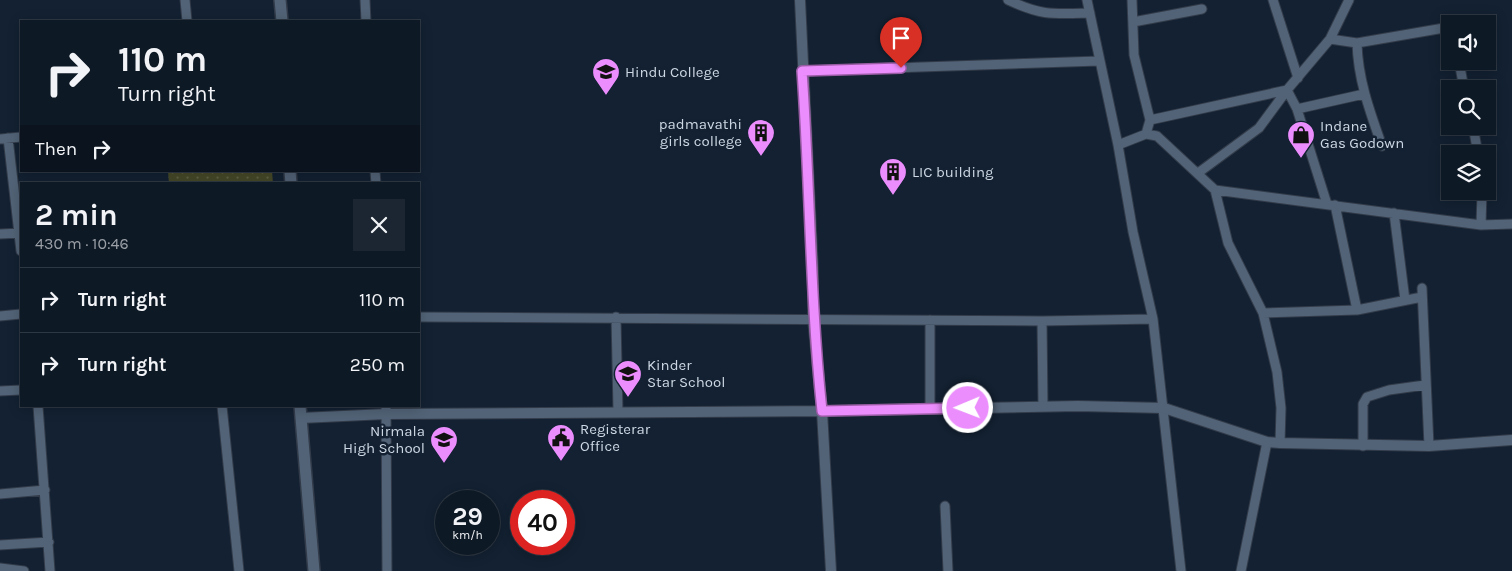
<!DOCTYPE html>
<html lang="en">
<head>
<meta charset="utf-8">
<style>
	:root { --surface:#0e1926; --page:#1c2632; --text:#f1f3f6; --muted:#9ba0a7; --line:#2e3843 }
	body { margin:0; font-family:Karla,sans-serif; background:var(--page); color:var(--text); height:100vh; display:flex; flex-direction:column; font-size:19px; white-space:nowrap }
	* { box-sizing:border-box; margin:0 }
	p { font-size:16px; color:var(--muted) }
	.icon { flex:none; width:28px; height:28px; fill:none; stroke:currentColor; stroke-width:2; stroke-linecap:round; stroke-linejoin:round }
	.map { position:relative; flex:1; overflow:hidden }
	.drawer { position:absolute; left:20px; top:182px; width:400px; height:225px; display:flex; flex-direction:column; background:var(--surface); border-radius:0px; box-shadow:0 2px 12px #0003,0 0 0 1px var(--line) }
	.drawer>* { flex:none }
	.banner { position:absolute; left:20px; top:20px; width:400px; height:152px; border-radius:0px; box-shadow:0 2px 12px #0003,0 0 0 1px var(--line); background:#0e1926; color:var(--text); overflow:hidden }
	.fabs { position:absolute; left:1441px; top:15px; display:grid; gap:10px }
	.fabs a { display:grid; place-items:center; width:55px; height:55px; border-radius:0px; background:var(--surface); box-shadow:0 2px 12px #0003,0 0 0 1px var(--line); font-size:25px }
	.speed { position:absolute; left:435px; top:490px; display:flex; gap:10px; font-size:25px; font-weight:700; text-align:center }
	.speed>* { display:grid; place-content:center; width:65px; height:65px; border-radius:50%; background:var(--surface); box-shadow:0 2px 12px #0003,0 0 0 1px var(--line); line-height:1 }
	.speed small { font-size:12px; font-weight:400 }
	.speed .limit { border:8px solid #d22; background:#fff; color:#111 }
	.pin { position:absolute; display:grid; place-items:center; width:42px; height:42px; color:#fff; margin:-51px -21px; border-radius:50% 50% 50% 0; rotate:-45deg; box-shadow:0 0 5px #0007 }
	.pin .icon { rotate:45deg }
	.me { position:absolute; width:55px; margin:-28px; rotate:269deg; stroke-linejoin:round; filter:drop-shadow(0 0 4px #0008) }
	.turn { display:flex; align-items:center; gap:18px; height:105px; padding:0 15px; font-size:22px }
	.turn .icon { width:65px; height:65px; stroke-width:2.5 }
	.turn b { display:block; font-size:35px; line-height:42px }
	.then { display:flex; align-items:center; height:48px; padding:0 15px; background:#0003; gap:10px; font-size:19px }
	.round { display:grid; place-items:center; flex:none; width:52px; height:52px; border-radius:0px; background:var(--page) }
	.headline { display:flex; align-items:center; justify-content:space-between; height:85px; padding:0 15px }
	h1 { font-size:30px; font-weight:700; line-height:38px }
	ul { padding:0; list-style:none }
	li { display:flex; align-items:center; gap:15px; height:65px; padding:0 15px; border-top:1px solid var(--line) }
	li div { flex:1 }
	li b { display:block; font-size:19px }
	li em { font-style:normal }
	.map>svg:first-child { display:block }
	.park { fill:url(#park-dots) }
	.lines { fill:none; stroke-linecap:round; stroke-linejoin:round }
	.minor-casing { stroke:#323b49; stroke-width:11 }
	.tertiary-casing { stroke:#323b49; stroke-width:12 }
	.secondary-casing { stroke:#323b49; stroke-width:14 }
	.minor { stroke:#526377; stroke-width:9 }
	.tertiary { stroke:#526377; stroke-width:10 }
	.secondary { stroke:#526377; stroke-width:11 }
	.route-casing { stroke:#995ca4; stroke-width:12 }
	.route { stroke:#eb8dfc; stroke-width:9 }
	.labels { text-anchor:middle; dominant-baseline:central; stroke-width:5; stroke-linejoin:round; paint-order:stroke }
	.poi-label { font-size:15px; fill:#cdd7e3; stroke:#132132; text-anchor:start }
</style>
</head>
<body>
<div class="map">
<svg width="1512" height="571" viewBox="0 0 1512 571">
	<defs>
		<pattern id="park-dots" width="8" height="8" patternUnits="userSpaceOnUse" patternTransform="scale(1.25)"><rect width="8" height="8" fill="#464928"/><path d="M2 2h.1M6 6h.1" fill="none" stroke="#606247" stroke-width="1.8" stroke-linecap="round"/></pattern>
	</defs>
	<rect width="100%" height="100%" fill="#132132"/>
	<!-- park -->
	<path class="park" d="M168,171H272L273,184H169Z"/>
	<g class="lines">
		<defs>
			<path id="minor" d="M185,0L187,21
				M365,0L366,21
				M1008,0C1042,16 1053,14 1090,13
				M1087,0L1118,145L1133,232L1153,319L1181,571
				M1132,0L1134,55L1150,120L1146,134
				M1273,0L1298,78
				M1133,22L1202,9
				M1330,39L1357,43L1444,28L1450,30
				M1357,43C1358,80 1370,112 1382,146
				M1459,61L1464,89
				M802,71L1099,61
				M1297,109L1364,94
				M1150,120L1287,90L1330,39L1349,0
				M1473,126L1478,154
				M8,138L21,251
				M0,139L21,137
				M1118,145L1146,134L1157,136L1215,190L1481,225L1512,224
				M375,171L376,184
				M1198,173L1259,128L1287,90L1297,109L1327,204
				M1215,190L1228,243L1263,313L1277,372L1281,408L1280,443
				M1335,205L1357,310
				M1394,213L1405,300
				M1481,225L1482,191
				M0,234L21,233
				M1422,288L1429,446
				M1263,313L1357,310L1422,297
				M0,316L21,314
				M419,317L1042,321L1153,319
				M616,317L618,411
				M930,320V408
				M1042,321L1043,406
				M0,391L21,390
				M38,406L50,571
				M222,406L239,571
				M386,406L387,571
				M1363,446V404L1367,397L1389,390L1425,385
				M0,494L45,490
				M945,506L948,571
				M0,545L49,542
				M0,568L24,571
				M1241,571L1267,442"/>
			<path id="tertiary" d="M800,0L813,272V319L822,411L831,571
				M301,418L386,414L822,411L1078,406L1164,408L1267,442L1280,443L1429,446L1512,440"/>
			<path id="secondary" d="M280,0L282,21
				M290,171L291,184
				M300,406L314,571"/>
		</defs>
		<!-- minor casing -->
		<use href="#minor" class="minor-casing"/>
		<!-- tertiary casing -->
		<use href="#tertiary" class="tertiary-casing"/>
		<!-- secondary casing -->
		<use href="#secondary" class="secondary-casing"/>
		<!-- minor -->
		<use href="#minor" class="minor"/>
		<!-- tertiary -->
		<use href="#tertiary" class="tertiary"/>
		<!-- secondary -->
		<use href="#secondary" class="secondary"/>
	</g>
	<g class="lines">
		<defs>
			<path id="route" d="M901,68L802,71C810,184 810,298 822,411L968,408"/>
		</defs>
		<!-- route casing -->
		<use href="#route" class="route-casing"/>
		<!-- route -->
		<use href="#route" class="route"/>
	</g>
	<!-- icons -->
	<defs>
		<symbol id="university-pin" viewBox="-11 -11 22 30"><path d="M0 17L-7.5 6A9.5 9.5 0 1 1 7.5 6Z" fill="#eb8dfc" stroke="#132132"/><path d="M0-5L7-2L0 1L-7-2ZM-4 1L0 2.5L4 1V4Q0 6-4 4Z" fill="#111"/></symbol>
		<symbol id="building-pin" viewBox="-11 -11 22 30"><path d="M0 17L-7.5 6A9.5 9.5 0 1 1 7.5 6Z" fill="#eb8dfc" stroke="#132132"/><path d="M-4-6H4V6H1V3H-1V6H-4ZM-2.5-4.3h1.7v1.8h-1.7ZM.8-4.3h1.7v1.8H.8ZM-2.5-1h1.7V.8h-1.7ZM.8-1h1.7V.8H.8Z" fill="#111"/></symbol>
		<symbol id="shop-pin" viewBox="-11 -11 22 30"><path d="M0 17L-7.5 6A9.5 9.5 0 1 1 7.5 6Z" fill="#eb8dfc" stroke="#132132"/><path d="M-5-2.5h2.3a2.7 3.5 0 0 1 5.4 0H5L5.5 6h-11ZM-1.5-2.5h3a1.5 2.3 0 0 0-3 0Z" fill="#111"/></symbol>
		<symbol id="school-pin" viewBox="-11 -11 22 30"><path d="M0 17L-7.5 6A9.5 9.5 0 1 1 7.5 6Z" fill="#eb8dfc" stroke="#132132"/><path d="M0-5L7-2L0 1L-7-2ZM-4 1L0 2.5L4 1V4Q0 6-4 4Z" fill="#111"/></symbol>
		<symbol id="civic-pin" viewBox="-11 -11 22 30"><path d="M0 17L-7.5 6A9.5 9.5 0 1 1 7.5 6Z" fill="#eb8dfc" stroke="#132132"/><path d="M-.6-6.5H3V-4.5H.6V-3L4-1V1h2V6H-6V1h2V-1L-.6-3ZM-1.2 2.5V6h2.4V2.5Z" fill="#111"/></symbol>
	</defs>
	<g fill-rule="evenodd">
		<use href="#university-pin" x="590" y="56" width="32" height="43"/>
		<use href="#building-pin" x="745" y="117" width="32" height="43"/>
		<use href="#shop-pin" x="1285" y="119" width="32" height="43"/>
		<use href="#building-pin" x="877" y="156" width="32" height="43"/>
		<use href="#school-pin" x="612" y="358" width="32" height="43"/>
		<use href="#civic-pin" x="545" y="422" width="32" height="43"/>
		<use href="#school-pin" x="428" y="424" width="32" height="43"/>
	</g>
	<g class="labels">
		<!-- poi labels -->
		<g class="poi-label">
			<text x="625" y="72">Hindu College</text>
			<text x="742" y="124" text-anchor="end">padmavathi<tspan x="742" dy="17">girls college</tspan></text>
			<text x="1320" y="126">Indane<tspan x="1320" dy="17">Gas Godown</tspan></text>
			<text x="912" y="172">LIC building</text>
			<text x="647" y="365">Kinder<tspan x="647" dy="17">Star School</tspan></text>
			<text x="580" y="429">Registerar<tspan x="580" dy="17">Office</tspan></text>
			<text x="425" y="431" text-anchor="end">Nirmala<tspan x="425" dy="17">High School</tspan></text>
		</g>
	</g>
</svg>
<div class="fabs">
<a><svg class="icon" aria-label="sound" viewBox="0 0 24 24"><path d="M4 9h4l5-4v14l-5-4H4zM17 9q2 3 0 6"/></svg></a>
<a><svg class="icon" aria-label="search" viewBox="0 0 24 24"><circle cx="10" cy="10" r="6"/><path d="M15 15l6 6"/></svg></a>
<a><svg class="icon" aria-label="layers" viewBox="0 0 24 24"><path d="M12 4l9 5-9 5-9-5zM3 14l9 5 9-5"/></svg></a>
</div>
<div class="speed"><div>29<small>km/h</small></div><div class="limit">40</div></div>
<div class="pin" style="left:901px;top:68px;background:#d93025"><svg class="icon" aria-label="arrive" viewBox="0 0 24 24"><path d="M6 21V4h12l-3 4 3 4H6"/></svg></div>
<svg class="me" style="left:968px;top:408px" viewBox="-20 -20 40 40"><circle r="17" fill="#eb8dfc" stroke="#fff" stroke-width="3"/><path d="M0-11L8 9 0 5-8 9z" fill="#fff"/></svg>
<div class="banner">
<div class="turn"><svg class="icon" aria-label="right" viewBox="0 0 24 24"><path d="M7 20v-9h11M14 6l5 5-5 5"/></svg><div><b>110 m</b>Turn right</div></div>
<div class="then">Then<svg class="icon" aria-label="right" viewBox="0 0 24 24"><path d="M7 20v-9h11M14 6l5 5-5 5"/></svg></div>
</div>
<section class="drawer">
<div class="headline"><div><h1>2 min</h1><p>430 m · 10:46</p></div><a class="round"><svg class="icon" aria-label="close" viewBox="0 0 24 24"><path d="M6 6l12 12M18 6L6 18"/></svg></a></div>
<ul>
<li><svg class="icon" aria-label="right" viewBox="0 0 24 24"><path d="M7 20v-9h11M14 6l5 5-5 5"/></svg><div><b>Turn right</b></div><em>110 m</em></li>
<li><svg class="icon" aria-label="right" viewBox="0 0 24 24"><path d="M7 20v-9h11M14 6l5 5-5 5"/></svg><div><b>Turn right</b></div><em>250 m</em></li>
</ul>
</section>
</div>
</body>
</html>
